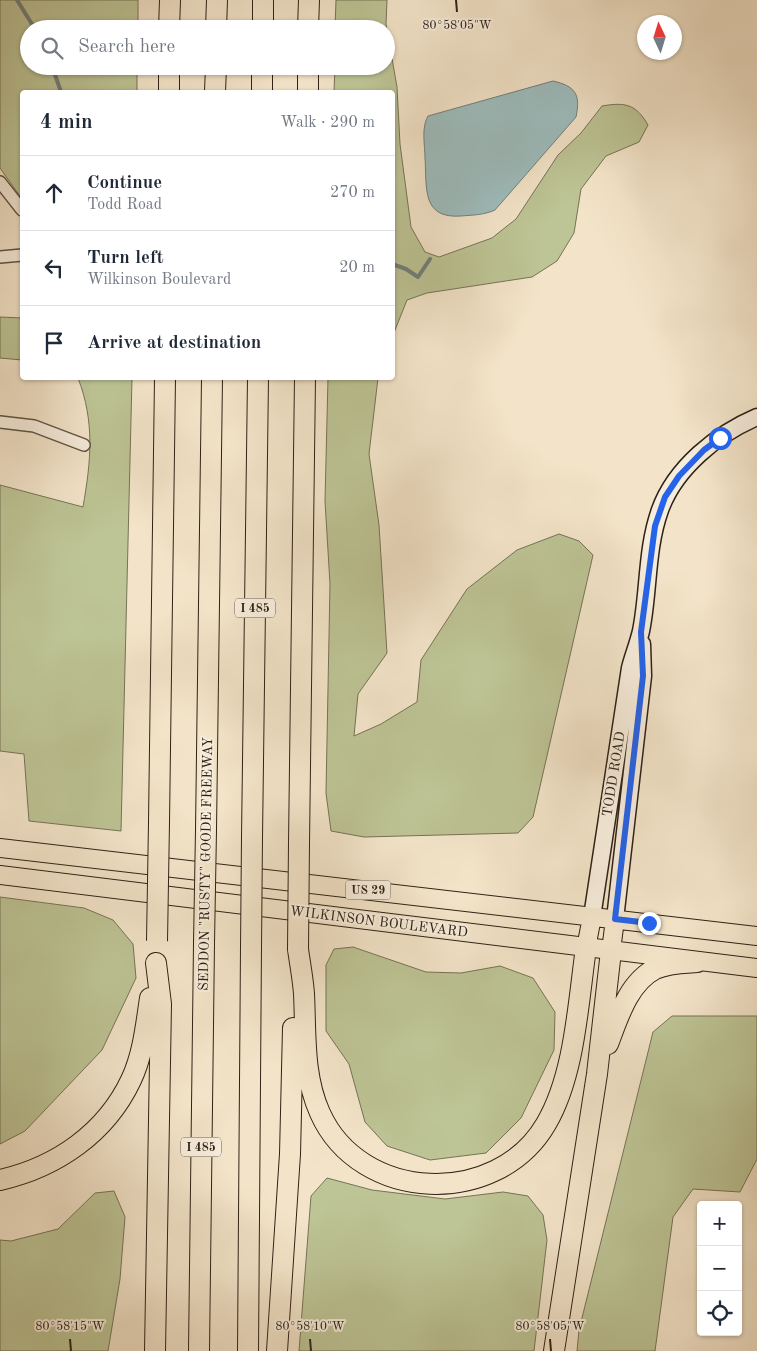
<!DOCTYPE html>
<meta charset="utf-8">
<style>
body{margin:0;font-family:"Old Standard TT",serif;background:#f2f2f3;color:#1f2937}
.controls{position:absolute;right:15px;bottom:15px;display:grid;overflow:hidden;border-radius:5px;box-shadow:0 1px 4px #0004}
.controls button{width:45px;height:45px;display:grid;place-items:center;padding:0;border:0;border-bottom:1px solid #e0e1e3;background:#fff;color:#1f2937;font:25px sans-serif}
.compass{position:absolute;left:637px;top:15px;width:45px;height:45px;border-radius:50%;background:#fff;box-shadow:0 1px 4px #0004;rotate:356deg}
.stop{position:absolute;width:15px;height:15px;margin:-11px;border:4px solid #2563eb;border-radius:50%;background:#fff}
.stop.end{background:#2563eb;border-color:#fff;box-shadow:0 1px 5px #0008}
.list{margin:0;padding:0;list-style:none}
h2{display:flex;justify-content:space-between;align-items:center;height:65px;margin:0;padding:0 20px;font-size:21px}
h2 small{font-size:16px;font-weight:400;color:#747a83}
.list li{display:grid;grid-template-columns:32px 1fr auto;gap:15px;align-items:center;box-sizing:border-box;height:75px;padding:0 20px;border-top:1px solid #e0e1e3}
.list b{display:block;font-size:19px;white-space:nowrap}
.list p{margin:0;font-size:16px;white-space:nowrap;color:#747a83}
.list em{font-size:16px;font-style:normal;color:#747a83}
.icon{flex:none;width:28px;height:28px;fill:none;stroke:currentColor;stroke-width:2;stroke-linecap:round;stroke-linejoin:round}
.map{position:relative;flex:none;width:757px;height:1351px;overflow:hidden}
.search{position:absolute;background:#fff;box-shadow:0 1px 4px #0004;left:20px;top:20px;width:375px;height:55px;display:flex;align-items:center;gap:12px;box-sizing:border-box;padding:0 18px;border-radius:28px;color:#747a83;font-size:19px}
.panel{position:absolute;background:#fff;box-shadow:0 1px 4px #0004;left:20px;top:90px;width:375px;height:290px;border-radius:5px}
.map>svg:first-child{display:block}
.green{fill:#bdc495;stroke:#767356}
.water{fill:#9dbdbe;stroke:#717f7b}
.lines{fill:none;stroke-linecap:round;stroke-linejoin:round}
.stream{stroke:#717f7b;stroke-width:4}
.street-casing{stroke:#5f5243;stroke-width:14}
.secondary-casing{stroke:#2e2216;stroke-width:19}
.primary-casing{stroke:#2e2216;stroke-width:20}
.highway-casing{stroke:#2e2216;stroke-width:22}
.street{stroke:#f7eddc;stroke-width:11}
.secondary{stroke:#f7eddc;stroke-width:16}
.primary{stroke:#f3e4c9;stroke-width:18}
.highway{stroke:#f3e4c9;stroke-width:20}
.highway-bridge-casing{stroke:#2e2216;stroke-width:22;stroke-linecap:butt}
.highway-bridge{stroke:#f3e4c9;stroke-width:20}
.route{stroke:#2563eb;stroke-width:6}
.ticks{fill:none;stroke:#2e2216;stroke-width:2}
.labels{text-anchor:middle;stroke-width:4;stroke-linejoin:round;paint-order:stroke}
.shield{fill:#f7eddc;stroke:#6a5f51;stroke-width:1}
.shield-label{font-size:12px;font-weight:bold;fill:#2e2216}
.street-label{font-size:14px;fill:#2e2216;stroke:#f7eddc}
.ticks-label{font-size:12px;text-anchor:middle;fill:#2e2216;stroke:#f7eddc;stroke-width:4;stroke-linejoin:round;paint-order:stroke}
</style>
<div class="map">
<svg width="757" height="1351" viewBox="0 0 757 1351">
<rect width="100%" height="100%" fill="#f3e4c9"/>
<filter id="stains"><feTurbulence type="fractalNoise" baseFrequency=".004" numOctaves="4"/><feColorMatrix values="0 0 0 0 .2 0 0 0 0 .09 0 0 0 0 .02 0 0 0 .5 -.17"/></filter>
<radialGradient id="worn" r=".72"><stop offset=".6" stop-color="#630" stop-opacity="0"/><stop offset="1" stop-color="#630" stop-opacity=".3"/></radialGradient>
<path class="green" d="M 0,0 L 138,0 L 138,29 L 29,29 L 29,66 L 137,66 L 137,92 L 22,92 L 22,199 L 0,168 Z
M 336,0 L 387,0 L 386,24 L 397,87 L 400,144 L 411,227 L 425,252 L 439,257 L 492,238 L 516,219 L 558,155 L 581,133 L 602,106 C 625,102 636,104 648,125 L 639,142 L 606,156 L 581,189 L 574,233 L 557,261 L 532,277 L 427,293 L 407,300 L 393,335 L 392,92 L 334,92 L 335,66 L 386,66 L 386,29 L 335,29 Z
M 0,317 L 22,318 L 22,360 L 0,358 Z
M 78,378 L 132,378 L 121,831 L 29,821 L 24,754 L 0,751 L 0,485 L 83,507 C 91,461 95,422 78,378 Z
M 328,378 L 378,378 L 369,454 L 379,525 L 387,653 L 358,694 L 354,736 L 381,724 L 417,702 L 421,660 L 467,589 L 517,550 L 559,534 L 579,541 L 593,555 L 533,817 L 518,833 L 364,837 L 331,831 L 326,793 L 330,584 L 325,501 Z
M 0,897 L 84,908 L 113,920 L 133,944 L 136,978 L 102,1050 L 25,1131 L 0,1144 Z
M 353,947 L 426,972 L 461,973 L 500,966 L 533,978 L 555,1012 L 554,1050 L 521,1118 L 486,1153 L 430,1160 L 387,1146 L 365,1122 L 349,1064 L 326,1031 L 326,965 L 334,949 Z
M 672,1016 L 757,1016 L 757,1159 L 740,1192 L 693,1189 L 673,1217 L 655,1351 L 577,1351 L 579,1330 L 653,1032 Z
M 327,1178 L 372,1190 L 445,1199 L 503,1192 L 528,1196 L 543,1215 L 547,1240 L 534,1351 L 299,1351 L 311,1196 Z
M 114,1191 L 125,1217 L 120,1279 L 108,1351 L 0,1351 L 0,1240 L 11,1241 L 58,1229 L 95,1193 Z"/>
<path class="water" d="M 553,81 C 575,86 581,94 576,117 L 495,210 C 484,215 473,215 461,216 C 421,219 427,187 425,158 C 425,145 421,128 428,116 Z"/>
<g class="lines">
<path class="stream" d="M 17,0 L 35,29
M 52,66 L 61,92
M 392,264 L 406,269 L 418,277 L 430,259"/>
<g class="street-casing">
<path id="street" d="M 0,182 L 22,210
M 0,257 L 22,255
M 0,422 L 34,426 L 84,445"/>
</g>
<g class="secondary-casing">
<path id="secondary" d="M 592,917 L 630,668 C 633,656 638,644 641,631 C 649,592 646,549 660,510 C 675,468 717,434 757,417
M 615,919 L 643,676 L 642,644"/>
</g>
<g class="primary-casing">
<path id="primary" d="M 0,848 L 757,936
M 0,875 L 757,968
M 586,948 L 592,917
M 611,951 L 615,919"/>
</g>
<g class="highway-casing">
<path id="highway" d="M 169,29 L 170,0
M 216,29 L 217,0
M 263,29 L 263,0
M 308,29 L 309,0
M 169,92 L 169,66
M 215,92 L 216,66
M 262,92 L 262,66
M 308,92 L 308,66
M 159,822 L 165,378
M 206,830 L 212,378
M 252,838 L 258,378
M 299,843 L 305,378
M 298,949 C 300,964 303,979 304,994 C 306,1033 303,1076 320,1113 C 360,1203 497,1208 546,1124 C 575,1075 578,1003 586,948
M 608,1044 C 618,1018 628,983 655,969 C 668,963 683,963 697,962
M 0,1180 C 57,1167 106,1133 131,1080 C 143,1055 146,1025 150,998
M 155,1351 L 161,1004 L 156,963
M 199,1351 L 204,943
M 248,1351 L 251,947
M 277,1351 L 290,1154 L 293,1028
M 554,1351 L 597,1074 L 611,951"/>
</g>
<use href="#street" class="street"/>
<use href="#secondary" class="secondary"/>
<use href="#primary" class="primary"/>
<use href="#highway" class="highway"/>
<g class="highway-bridge-casing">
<path id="highway-bridge" d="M 157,941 L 159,822
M 204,943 L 206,830
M 251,947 L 252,838
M 298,949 L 299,843"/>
</g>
<use href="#highway-bridge" class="highway-bridge"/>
</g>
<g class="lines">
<path class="route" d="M 649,923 L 615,919 L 643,676 L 641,632 L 655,526 L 665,497 L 679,476 L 704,450 L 720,438"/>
</g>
<path class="ticks" d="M 456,0 L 457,12M 70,1339 L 71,1351M 310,1339 L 311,1351M 550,1339 L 551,1351"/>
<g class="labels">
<g class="shield">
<rect x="235" y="598.5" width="40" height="19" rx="4"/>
<rect x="345.5" y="880.5" width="45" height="19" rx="4"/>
<rect x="181" y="1137.5" width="40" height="19" rx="4"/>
</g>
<g class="shield-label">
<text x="255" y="612">I 485</text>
<text x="368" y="894">US 29</text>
<text x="201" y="1151">I 485</text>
</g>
<g class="street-label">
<text transform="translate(613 774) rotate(-81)" y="5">TODD ROAD</text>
<text transform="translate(205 864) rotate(-89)" y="5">SEDDON "RUSTY" GOODE FREEWAY</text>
<text transform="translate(379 921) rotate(7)" y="5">WILKINSON BOULEVARD</text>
</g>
</g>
<g class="ticks-label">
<text x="457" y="29">80°58'05"W</text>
<text x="70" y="1330">80°58'15"W</text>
<text x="310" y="1330">80°58'10"W</text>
<text x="550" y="1330">80°58'05"W</text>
</g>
<rect width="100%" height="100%" filter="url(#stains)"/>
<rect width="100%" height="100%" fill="url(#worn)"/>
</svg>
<div class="controls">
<button>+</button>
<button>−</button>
<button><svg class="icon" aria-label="locate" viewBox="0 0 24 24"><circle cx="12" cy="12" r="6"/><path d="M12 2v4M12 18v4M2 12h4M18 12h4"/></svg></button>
</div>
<svg class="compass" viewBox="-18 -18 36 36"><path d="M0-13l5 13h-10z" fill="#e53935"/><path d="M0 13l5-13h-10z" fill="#747a83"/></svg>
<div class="stop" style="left:720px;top:438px"></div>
<div class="stop end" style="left:649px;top:923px"></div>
<div class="search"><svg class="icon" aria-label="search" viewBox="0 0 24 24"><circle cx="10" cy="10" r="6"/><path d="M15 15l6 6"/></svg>Search here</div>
<section class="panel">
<h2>4 min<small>Walk · 290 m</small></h2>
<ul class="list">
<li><svg class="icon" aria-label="ahead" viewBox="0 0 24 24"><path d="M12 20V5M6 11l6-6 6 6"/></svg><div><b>Continue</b><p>Todd Road</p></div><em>270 m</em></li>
<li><svg class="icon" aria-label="left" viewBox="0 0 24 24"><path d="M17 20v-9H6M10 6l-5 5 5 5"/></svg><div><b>Turn left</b><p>Wilkinson Boulevard</p></div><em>20 m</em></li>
<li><svg class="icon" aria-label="arrive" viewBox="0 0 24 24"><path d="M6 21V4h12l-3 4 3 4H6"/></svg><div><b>Arrive at destination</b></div></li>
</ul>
</section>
</div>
